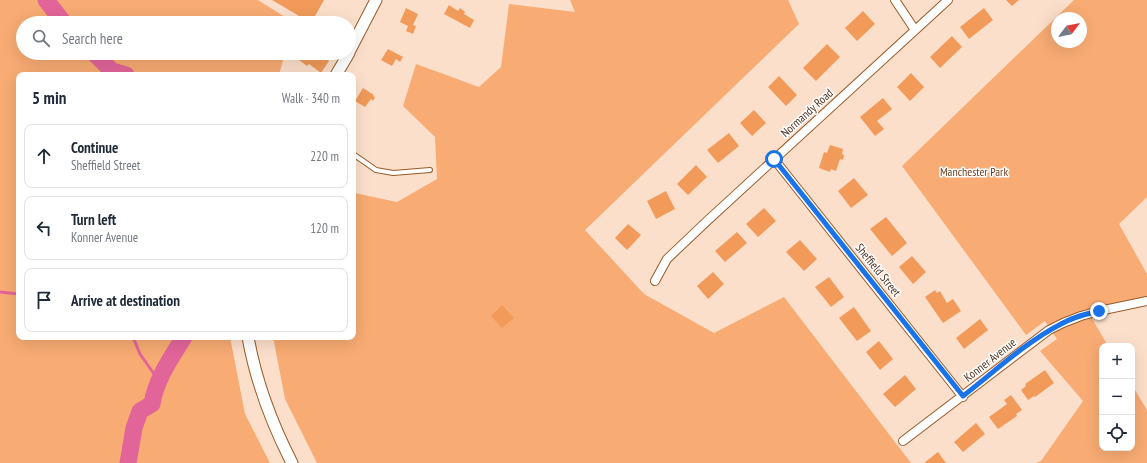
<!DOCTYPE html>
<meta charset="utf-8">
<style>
body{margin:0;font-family:"PT Sans Narrow",sans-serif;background:#f6f6f7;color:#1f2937}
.controls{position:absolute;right:12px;bottom:12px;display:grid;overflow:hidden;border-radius:8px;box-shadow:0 4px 16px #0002}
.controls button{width:36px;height:36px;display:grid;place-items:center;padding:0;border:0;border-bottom:1px solid #e0e1e3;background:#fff;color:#1f2937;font:20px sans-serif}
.compass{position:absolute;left:1051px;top:12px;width:36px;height:36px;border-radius:50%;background:#fff;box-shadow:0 4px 16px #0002;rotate:58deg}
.stop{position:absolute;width:12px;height:12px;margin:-9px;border:3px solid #1a73e8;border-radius:50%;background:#fff}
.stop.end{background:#1a73e8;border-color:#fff;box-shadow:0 1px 4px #0008}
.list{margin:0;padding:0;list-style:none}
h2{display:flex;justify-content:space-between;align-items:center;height:52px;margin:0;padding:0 16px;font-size:17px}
h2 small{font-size:13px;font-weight:400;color:#747a83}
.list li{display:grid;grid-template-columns:26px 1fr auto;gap:12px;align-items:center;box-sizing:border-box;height:64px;margin:0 8px 8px;padding:0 8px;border:1px solid #e0e1e3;border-radius:8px}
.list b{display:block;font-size:15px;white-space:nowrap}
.list p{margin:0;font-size:13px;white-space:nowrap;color:#747a83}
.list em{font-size:13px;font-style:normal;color:#747a83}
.icon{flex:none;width:22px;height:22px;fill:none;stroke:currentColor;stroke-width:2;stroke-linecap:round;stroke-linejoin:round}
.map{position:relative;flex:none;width:1147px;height:463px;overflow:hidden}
.search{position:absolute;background:#fff;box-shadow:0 4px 16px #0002;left:16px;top:16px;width:340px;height:44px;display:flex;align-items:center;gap:10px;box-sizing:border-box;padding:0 14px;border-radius:22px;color:#747a83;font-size:15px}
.panel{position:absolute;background:#fff;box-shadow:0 4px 16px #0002;left:16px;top:72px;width:340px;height:268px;border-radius:8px}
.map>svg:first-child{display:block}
.green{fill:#f8ab73;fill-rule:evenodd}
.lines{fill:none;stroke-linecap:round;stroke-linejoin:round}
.stream{stroke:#e2659a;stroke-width:3}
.river{stroke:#e2659a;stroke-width:17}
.building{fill:#f19a5a}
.lane-casing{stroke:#995a28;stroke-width:6}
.street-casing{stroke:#995a28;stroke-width:10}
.secondary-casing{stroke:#995a28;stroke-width:13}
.lane{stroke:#fff;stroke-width:4}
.street{stroke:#fff;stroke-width:8}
.secondary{stroke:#fff;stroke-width:11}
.route{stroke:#1a73e8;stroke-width:5}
.labels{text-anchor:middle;stroke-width:3;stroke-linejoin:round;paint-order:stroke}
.street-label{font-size:12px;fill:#513420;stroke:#fff}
.park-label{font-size:12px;fill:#6b3e1d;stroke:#fff}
</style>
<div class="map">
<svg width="1147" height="463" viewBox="0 0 1147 463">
<rect width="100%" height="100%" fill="#fcdfcb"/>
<path class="green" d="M 0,0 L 258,0 L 293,22 L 292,23 L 23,23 L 23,53 L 285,53 L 279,75 L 19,75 L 19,337 L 230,337 L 245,414 L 270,463 L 0,463 Z
M 570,0 L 788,0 L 799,24 L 585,230 L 644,294 L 714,333 L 784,297 L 911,463 L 317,463 L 285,399 L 273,337 L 353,337 L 353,191 L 355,193 L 397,202 L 437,179 L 435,137 L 403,106 L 416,64 L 479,87 L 501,67 L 509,4 L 575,12 Z
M 1074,0 L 1147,0 L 1147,197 L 1119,224 L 1147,274 L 1147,303 L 1090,315 L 1108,346 L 1102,346 L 1102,448 L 1132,448 L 1132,385 L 1147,410 L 1147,463 L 1036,463 L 1041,461 L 1083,401 L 1040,351 L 1057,339 L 1045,321 L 1026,335 L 902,166 ZM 1057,18 L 1081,18 L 1081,42 L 1057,42 Z"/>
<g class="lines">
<path class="stream" d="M 0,292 L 19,294
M 133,337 L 140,354 L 159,381"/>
<path class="river" d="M 46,0 L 64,23
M 94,53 L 112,71 L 126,75
M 128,463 L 134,428 L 140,411 L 152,404 C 156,379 171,358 184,337"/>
</g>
<path class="building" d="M 272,0 L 324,0 L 311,23 Z
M 1006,0 L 1019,0 L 1012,6 Z
M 449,5 L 458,11 L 460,8 L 465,12 L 464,14 L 474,20 L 470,28 L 444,14 Z
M 406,8 L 418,14 L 413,25 L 416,26 L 413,34 L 406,31 L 408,26 L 400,22 Z
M 984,8 L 993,20 L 969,39 L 960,27 Z
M 863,11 L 875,24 L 857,41 L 845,28 Z
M 952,36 L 962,47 L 940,68 L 930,57 Z
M 827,44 L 840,57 L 816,81 L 803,68 Z
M 388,49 L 403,57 L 400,62 L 396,59 L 392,66 L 381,60 Z
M 304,53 L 318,53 L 329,61 L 321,73 L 309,64 L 307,66 L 299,60 Z
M 911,73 L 924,87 L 910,101 L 897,87 Z
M 779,76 L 797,95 L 786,106 L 768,87 Z
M 363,88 L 374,95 L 373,96 L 375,97 L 373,101 L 371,99 L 365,107 L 355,101 Z
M 883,98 L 892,109 L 877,121 L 884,129 L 875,136 L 860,117 Z
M 754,110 L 766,123 L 752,136 L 740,123 Z
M 729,133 L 739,146 L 718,163 L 707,150 Z
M 830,145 L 843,149 L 842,154 L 844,155 L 843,160 L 840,159 L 836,171 L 831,169 L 830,172 L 819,168 L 824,152 L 827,153 Z
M 696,165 L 707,177 L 688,195 L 677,184 Z
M 854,178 L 868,195 L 851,208 L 838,191 Z
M 666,191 L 675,209 L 656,219 L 647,201 Z
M 764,208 L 776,221 L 758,237 L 746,224 Z
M 886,217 L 907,243 L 892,256 L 870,229 Z
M 628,224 L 641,235 L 627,250 L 615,238 Z
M 737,232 L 747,243 L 725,262 L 715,251 Z
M 800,240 L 817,259 L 804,271 L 786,252 Z
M 912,256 L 926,272 L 913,284 L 899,267 Z
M 713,272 L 724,284 L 708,299 L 697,286 Z
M 829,277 L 844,297 L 831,307 L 815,287 Z
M 935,290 L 937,293 L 940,291 L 947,303 L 953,299 L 961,311 L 943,323 L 925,297 Z
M 502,305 L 514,318 L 502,328 L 491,316 Z
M 854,307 L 871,331 L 857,341 L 839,318 Z
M 980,319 L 988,330 L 964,349 L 956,338 Z
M 879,341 L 893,359 L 880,370 L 866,352 Z
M 1045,370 L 1054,383 L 1035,397 L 1034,396 L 1028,400 L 1021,390 L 1026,386 L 1025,384 Z
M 905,375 L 916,389 L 895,407 L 883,394 Z
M 1011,395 L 1022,410 L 1016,414 L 1017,416 L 998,429 L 989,417 L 1007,404 L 1004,400 Z
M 976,423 L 985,434 L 963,452 L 954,442 Z
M 938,452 L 946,463 L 924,463 Z"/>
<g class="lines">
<g class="lane-casing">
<path id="lane" d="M 353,154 L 376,170 L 393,173 L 430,170"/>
</g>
<g class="street-casing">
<path id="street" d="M 895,0 L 915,30
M 774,159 L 963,397
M 655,281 L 667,259 L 707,221 L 948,0
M 903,441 L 1049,330 L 1063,323 L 1081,316 L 1099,311 L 1147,301"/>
</g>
<g class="secondary-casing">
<path id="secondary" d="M 349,52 L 376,0
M 336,75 L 349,53
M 248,337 C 256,382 271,422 292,463"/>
</g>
<use href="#lane" class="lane"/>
<use href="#street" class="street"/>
<use href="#secondary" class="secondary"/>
</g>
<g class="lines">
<path class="route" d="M 774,159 L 963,396 C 994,372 1026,342 1061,324 C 1073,317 1086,314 1099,311"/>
</g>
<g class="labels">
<g class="street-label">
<text transform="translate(807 113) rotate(-42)" y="4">Normandy Road</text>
<text transform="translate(878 270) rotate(51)" y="4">Sheffield Street</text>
<text transform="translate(990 360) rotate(-38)" y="4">Konner Avenue</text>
</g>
<g class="park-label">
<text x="974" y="176">Manchester Park</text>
</g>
</g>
</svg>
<div class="controls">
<button>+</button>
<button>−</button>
<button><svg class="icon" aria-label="locate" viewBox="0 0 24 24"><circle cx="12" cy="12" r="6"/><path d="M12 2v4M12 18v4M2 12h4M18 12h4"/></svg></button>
</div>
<svg class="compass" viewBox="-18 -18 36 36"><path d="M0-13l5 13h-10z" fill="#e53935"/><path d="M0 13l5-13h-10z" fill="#747a83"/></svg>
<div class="stop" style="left:774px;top:159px"></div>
<div class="stop end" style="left:1099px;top:311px"></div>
<div class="search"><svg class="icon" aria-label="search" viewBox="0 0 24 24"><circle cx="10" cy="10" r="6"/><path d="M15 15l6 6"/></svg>Search here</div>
<section class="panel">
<h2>5 min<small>Walk · 340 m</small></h2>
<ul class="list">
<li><svg class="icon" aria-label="ahead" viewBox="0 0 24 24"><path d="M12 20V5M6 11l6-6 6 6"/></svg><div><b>Continue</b><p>Sheffield Street</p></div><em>220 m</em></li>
<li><svg class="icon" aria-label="left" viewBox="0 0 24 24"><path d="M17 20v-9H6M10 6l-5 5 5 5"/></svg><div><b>Turn left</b><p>Konner Avenue</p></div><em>120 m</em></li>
<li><svg class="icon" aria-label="arrive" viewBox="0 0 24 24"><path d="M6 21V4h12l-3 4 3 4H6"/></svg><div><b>Arrive at destination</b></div></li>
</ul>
</section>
</div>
